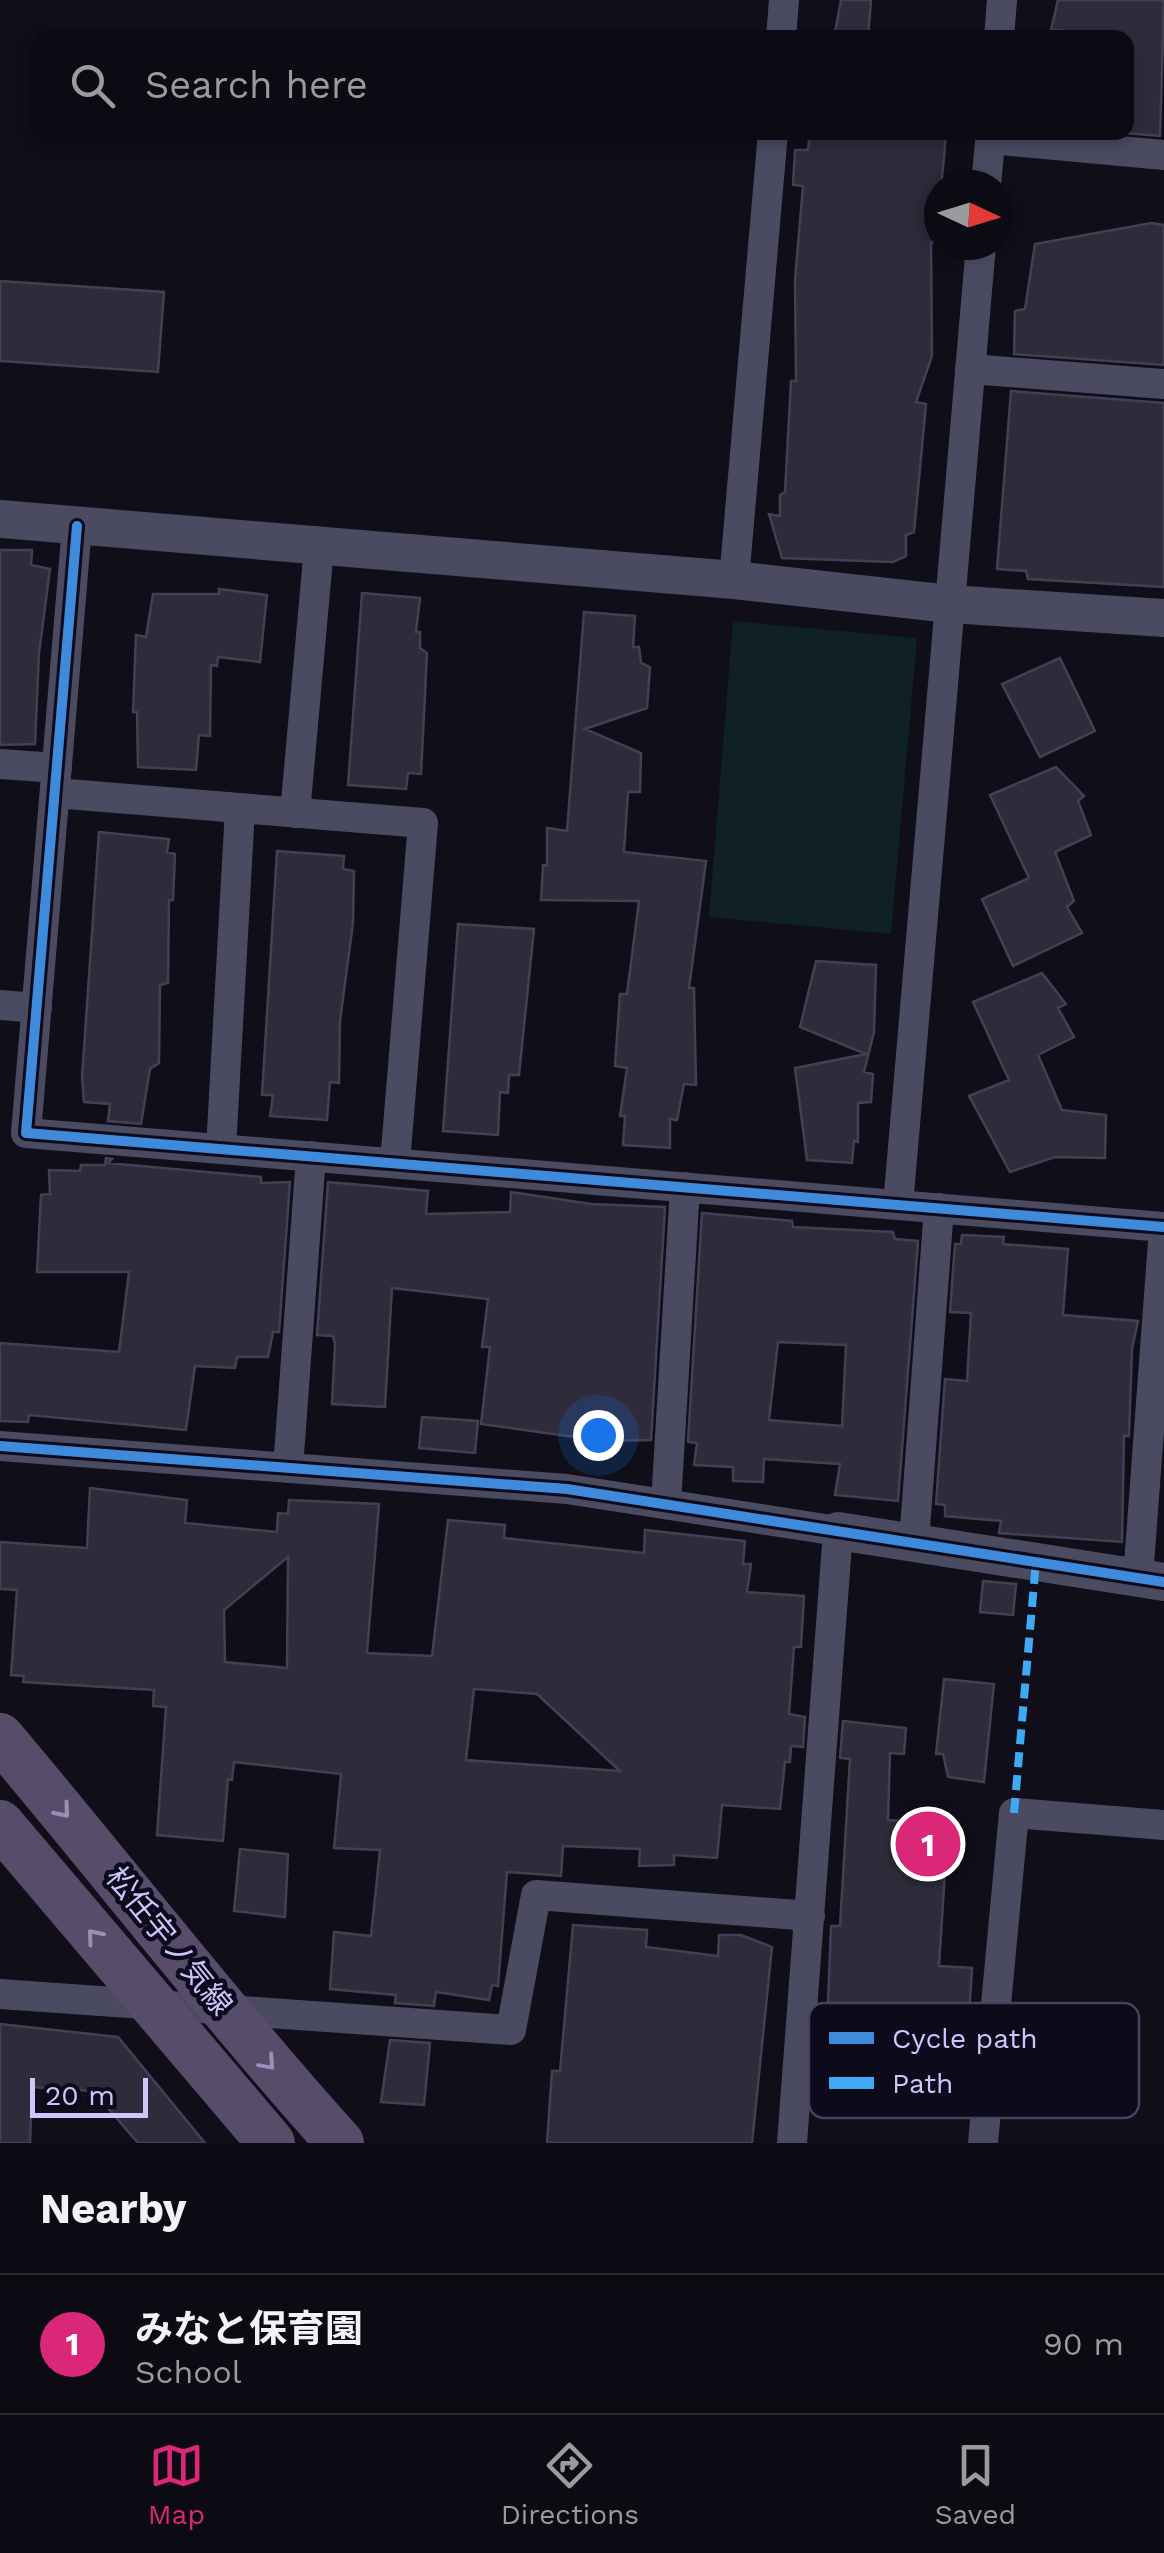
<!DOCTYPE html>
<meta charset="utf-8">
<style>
body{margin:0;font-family:"Work Sans","Noto Sans JP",sans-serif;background:#15131b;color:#f1f3f6}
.compass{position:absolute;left:924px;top:170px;width:90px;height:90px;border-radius:50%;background:#0c0a12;box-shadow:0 5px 15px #0003;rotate:94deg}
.scale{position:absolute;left:30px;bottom:25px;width:118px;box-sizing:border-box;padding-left:10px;border:5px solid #cbc7fd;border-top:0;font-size:28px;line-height:35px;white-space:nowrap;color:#cbc7fd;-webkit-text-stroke:8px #0d0b1b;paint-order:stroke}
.you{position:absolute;left:598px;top:1435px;width:35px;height:35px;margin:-25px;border:8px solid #fff;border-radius:50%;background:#1a73e8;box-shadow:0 0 0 15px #1a73e833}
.badge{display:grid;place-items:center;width:65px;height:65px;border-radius:50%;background:#db2777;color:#fff;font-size:32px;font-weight:700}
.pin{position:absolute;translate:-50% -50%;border:5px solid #fff;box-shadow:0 2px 10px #0006}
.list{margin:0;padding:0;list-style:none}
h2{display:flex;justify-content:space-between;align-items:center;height:130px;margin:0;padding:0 40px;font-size:42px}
h2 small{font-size:32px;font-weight:400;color:#9a9a9f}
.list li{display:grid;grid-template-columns:65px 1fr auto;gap:30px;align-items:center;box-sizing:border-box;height:140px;padding:0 40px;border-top:2px solid #2c2b32}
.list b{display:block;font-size:38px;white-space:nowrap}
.list p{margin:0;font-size:32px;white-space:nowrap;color:#9a9a9f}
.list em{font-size:32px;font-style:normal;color:#9a9a9f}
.icon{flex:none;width:55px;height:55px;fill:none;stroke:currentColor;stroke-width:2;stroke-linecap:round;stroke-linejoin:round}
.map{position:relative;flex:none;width:1164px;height:2143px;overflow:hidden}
.search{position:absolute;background:#0c0a12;box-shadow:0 5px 15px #0003;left:30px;right:30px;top:30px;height:110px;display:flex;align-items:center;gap:25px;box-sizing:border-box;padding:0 35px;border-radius:20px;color:#9a9a9f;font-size:38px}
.sheet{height:270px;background:#0c0a12}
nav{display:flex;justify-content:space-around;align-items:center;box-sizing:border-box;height:140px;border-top:2px solid #2c2b32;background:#0c0a12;font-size:28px;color:#9a9a9f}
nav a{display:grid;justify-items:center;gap:5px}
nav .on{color:#db2777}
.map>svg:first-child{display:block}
.green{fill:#0f2122}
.building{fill:#2e2b3b;stroke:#434056;stroke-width:2.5;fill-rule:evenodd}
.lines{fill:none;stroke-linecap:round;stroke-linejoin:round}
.minor{stroke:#4a4a61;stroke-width:30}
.tertiary{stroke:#4a4a61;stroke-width:38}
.primary{stroke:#574c6a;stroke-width:48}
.quiet{stroke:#3fa9f5;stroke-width:8;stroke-dasharray:15 8;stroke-linecap:butt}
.cycleway-casing{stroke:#0d0b1b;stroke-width:16}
.cycleway{stroke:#408adc;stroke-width:10}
.oneway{stroke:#9790bb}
.labels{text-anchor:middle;stroke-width:9;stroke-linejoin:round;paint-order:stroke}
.street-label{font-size:30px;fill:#cbc7fd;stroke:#0d0b1b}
.key{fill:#0d0b1b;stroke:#46435f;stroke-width:2.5}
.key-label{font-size:28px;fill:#cbc7fd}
</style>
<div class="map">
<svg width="1164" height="2143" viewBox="0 0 1164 2143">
<rect width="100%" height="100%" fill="#100e18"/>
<path class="green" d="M 733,621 L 917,638 L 891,934 L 709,917 Z"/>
<path class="building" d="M 841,0 L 871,0 L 868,38 L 834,38 Z
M 1058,0 L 1164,0 L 1160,136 L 1126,133 L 1126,35 L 1051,30 Z
M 810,132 L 946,135 L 936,243 L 931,242 L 932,356 L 916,402 L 926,404 L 914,532 L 906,535 L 906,556 L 893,562 L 782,558 L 769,514 L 780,516 L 780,495 L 785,492 L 791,381 L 796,381 L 795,280 L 803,186 L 793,185 L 795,150 L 808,150 Z
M 1151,223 L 1164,225 L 1164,365 L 1014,354 L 1015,311 L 1025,309 L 1035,244 Z
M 0,281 L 164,292 L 158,372 L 0,361 Z
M 1011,391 L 1164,403 L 1164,587 L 1028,579 L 1026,571 L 997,569 Z
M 0,550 L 32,550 L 31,565 L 50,569 L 39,653 L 35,744 L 0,745 Z
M 219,589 L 267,595 L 260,662 L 218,657 L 217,666 L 211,665 L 210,736 L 199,735 L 196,770 L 138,767 L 137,712 L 133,712 L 136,635 L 146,637 L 153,594 L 219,594 Z
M 362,593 L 420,598 L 416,632 L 420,632 L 420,648 L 427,653 L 421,774 L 408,773 L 406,789 L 348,785 Z
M 584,612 L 635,616 L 633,647 L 639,647 L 641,663 L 650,667 L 647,708 L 585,729 L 641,753 L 640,792 L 628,792 L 624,852 L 706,861 L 689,988 L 694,988 L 696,1085 L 684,1084 L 677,1120 L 670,1119 L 670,1148 L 623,1145 L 625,1116 L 620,1116 L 627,1068 L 615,1066 L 620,994 L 627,994 L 639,901 L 541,900 L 543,865 L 547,866 L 547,828 L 567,831 Z
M 1060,658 L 1095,731 L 1040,757 L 1002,684 Z
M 1056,767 L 1084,796 L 1078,801 L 1091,835 L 1055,852 L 1074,901 L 1067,907 L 1082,933 L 1013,966 L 982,899 L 1029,878 L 990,795 Z
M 99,832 L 169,839 L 167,852 L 175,854 L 173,900 L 169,900 L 168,983 L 160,985 L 159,1063 L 150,1069 L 141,1124 L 108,1121 L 110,1104 L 84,1102 L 82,1077 Z
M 277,851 L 344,856 L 343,869 L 354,871 L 353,923 L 340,1021 L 339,1083 L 330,1082 L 327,1120 L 270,1116 L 273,1095 L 262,1095 Z
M 458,924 L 534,929 L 519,1075 L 509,1075 L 508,1093 L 500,1092 L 498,1135 L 443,1131 Z
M 816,961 L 876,965 L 874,1032 L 864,1072 L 873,1074 L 871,1102 L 858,1103 L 858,1142 L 854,1141 L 852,1163 L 807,1160 L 795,1068 L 866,1054 L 800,1027 Z
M 1042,973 L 1066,1004 L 1058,1008 L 1074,1037 L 1038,1055 L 1062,1110 L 1106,1115 L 1105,1158 L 1055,1157 L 1010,1172 L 969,1096 L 1009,1080 L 973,1002 Z
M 106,1158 L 112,1159 L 108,1163 L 261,1177 L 261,1183 L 290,1182 L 279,1332 L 273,1332 L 268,1357 L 237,1357 L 235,1368 L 195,1366 L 186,1430 L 29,1415 L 28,1422 L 0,1421 L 0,1343 L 119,1352 L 129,1272 L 37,1272 L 41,1195 L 50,1194 L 49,1170 L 80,1171 L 81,1165 L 105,1165 Z
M 328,1182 L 428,1191 L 426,1214 L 510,1212 L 511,1192 L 591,1204 L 665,1207 L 651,1440 L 603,1441 L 481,1424 L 490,1347 L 482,1347 L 488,1299 L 392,1288 L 385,1407 L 332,1404 L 335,1344 L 333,1336 L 317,1335 Z
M 702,1213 L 792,1221 L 793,1227 L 893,1232 L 895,1239 L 918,1241 L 898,1501 L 835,1495 L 840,1464 L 764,1459 L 763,1482 L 733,1481 L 733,1467 L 694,1465 L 697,1443 L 688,1442 ZM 778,1342 L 846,1345 L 842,1426 L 769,1420 Z
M 962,1235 L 1004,1237 L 1003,1244 L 1068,1249 L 1063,1315 L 1138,1321 L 1132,1349 L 1129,1436 L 1124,1436 L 1122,1542 L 999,1533 L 1001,1521 L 945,1516 L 945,1505 L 936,1504 L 945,1379 L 967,1381 L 971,1313 L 950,1312 L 955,1244 L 961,1244 Z
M 422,1417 L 478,1421 L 475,1453 L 419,1448 Z
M 90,1488 L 187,1500 L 185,1523 L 277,1532 L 278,1513 L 288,1514 L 289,1500 L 379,1504 L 367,1653 L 432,1656 L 448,1520 L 505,1525 L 504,1538 L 644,1553 L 645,1530 L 745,1541 L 743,1564 L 751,1564 L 747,1592 L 804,1596 L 801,1647 L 794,1647 L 789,1714 L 805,1717 L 803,1747 L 791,1746 L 790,1762 L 785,1762 L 780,1809 L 722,1805 L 717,1858 L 674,1855 L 674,1865 L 639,1866 L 640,1849 L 563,1846 L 561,1876 L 507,1872 L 498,1986 L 492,1985 L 489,2000 L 436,1992 L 434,2006 L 395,2003 L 396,1995 L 330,1989 L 334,1932 L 371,1936 L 380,1850 L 334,1848 L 341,1774 L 234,1762 L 232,1780 L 228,1779 L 223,1841 L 157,1835 L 166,1707 L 153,1706 L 154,1690 L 23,1682 L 24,1676 L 11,1675 L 17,1590 L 0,1589 L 0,1542 L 87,1548 ZM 288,1557 L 287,1668 L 225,1662 L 224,1610 ZM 474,1689 L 537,1694 L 620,1771 L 466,1760 Z
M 983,1581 L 1016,1584 L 1013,1615 L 980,1612 Z
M 944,1679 L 994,1684 L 984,1782 L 948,1777 L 943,1754 L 936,1754 Z
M 843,1721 L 906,1728 L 904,1754 L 890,1753 L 888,1820 L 948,1824 L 939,1966 L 972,1968 L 967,2048 L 844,2038 L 845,2029 L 827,2028 L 831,1926 L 840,1926 L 850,1759 L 840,1758 Z
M 240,1849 L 288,1854 L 285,1917 L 234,1911 Z
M 573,1925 L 647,1930 L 646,1947 L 718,1956 L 719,1935 L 741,1935 L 772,1947 L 752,2143 L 547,2143 L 552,2071 L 560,2071 Z
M 0,2024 L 118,2037 L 205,2143 L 138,2143 L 93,2091 L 32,2087 L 30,2143 L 0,2143 Z
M 390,2040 L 430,2043 L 424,2105 L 381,2102 Z"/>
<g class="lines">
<path class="minor" d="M 781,38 L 784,0
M 999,38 L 1002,0
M 990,139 L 1164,155
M 986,185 L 991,132
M 970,369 L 1164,384
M 77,526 L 26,1133 L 1164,1227
M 734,580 L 773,132
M 0,764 L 57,768
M 55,793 L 423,823 L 395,1163
M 295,813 L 319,547
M 0,1005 L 37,1008
M 221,1149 L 240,809
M 898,1205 L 981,245
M 0,1446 L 567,1489 L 838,1531 L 792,2143
M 288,1468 L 311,1156
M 666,1504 L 685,1187
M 914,1542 L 939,1208
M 1138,1578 L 1164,1228
M 0,1994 L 511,2030 L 536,1895 L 810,1916
M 800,2060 L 990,2071
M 983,2143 L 1014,1813 L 1164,1825"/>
<path class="tertiary" d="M 0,519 L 734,580 L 950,604 L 1164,618
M 838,1531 L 1164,1582"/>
<path class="primary" d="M 0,1737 C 114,1872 222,2012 340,2143
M 0,1824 L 271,2143"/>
<path class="quiet" d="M 1014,1813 L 1036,1561"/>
<g class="cycleway-casing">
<path id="cycleway" d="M 77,526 L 26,1133 L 1164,1227
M 0,1446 L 567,1489 L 1164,1582"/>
</g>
<use href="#cycleway" class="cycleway"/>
</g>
<defs><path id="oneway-chevron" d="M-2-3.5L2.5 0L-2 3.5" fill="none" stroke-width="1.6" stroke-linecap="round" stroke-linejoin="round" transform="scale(2.5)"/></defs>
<g class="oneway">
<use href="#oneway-chevron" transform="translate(63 1811) rotate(50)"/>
<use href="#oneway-chevron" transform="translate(94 1936) rotate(-130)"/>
<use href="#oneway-chevron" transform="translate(268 2063) rotate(48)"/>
</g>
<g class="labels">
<g class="street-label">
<text transform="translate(169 1941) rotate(51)" y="10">松任宇ノ気線</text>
</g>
</g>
<rect x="809" y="2003" width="330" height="115" rx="15" class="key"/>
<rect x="829" y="2032" width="45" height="12" fill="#408adc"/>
<rect x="829" y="2077" width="45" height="12" fill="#3fa9f5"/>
<g class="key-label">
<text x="892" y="2048">Cycle path</text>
<text x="892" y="2093">Path</text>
</g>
</svg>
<svg class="compass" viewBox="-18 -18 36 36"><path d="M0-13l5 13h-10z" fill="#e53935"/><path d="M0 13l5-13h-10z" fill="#9a9a9f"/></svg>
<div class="scale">20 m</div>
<div class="you"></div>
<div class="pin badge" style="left:928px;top:1844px">1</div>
<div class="search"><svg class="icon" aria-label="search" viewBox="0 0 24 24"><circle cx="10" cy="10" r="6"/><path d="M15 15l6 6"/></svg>Search here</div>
</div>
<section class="sheet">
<h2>Nearby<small></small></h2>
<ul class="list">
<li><span class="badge">1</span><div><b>みなと保育園</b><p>School</p></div><em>90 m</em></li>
</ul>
</section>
<nav>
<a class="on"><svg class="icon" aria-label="map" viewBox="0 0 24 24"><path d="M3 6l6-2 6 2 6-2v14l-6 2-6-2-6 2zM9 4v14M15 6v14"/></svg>Map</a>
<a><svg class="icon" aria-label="directions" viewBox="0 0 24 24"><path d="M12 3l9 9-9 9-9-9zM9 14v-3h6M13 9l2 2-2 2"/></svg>Directions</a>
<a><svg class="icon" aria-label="saved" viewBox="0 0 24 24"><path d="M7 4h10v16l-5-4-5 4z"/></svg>Saved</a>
</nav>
